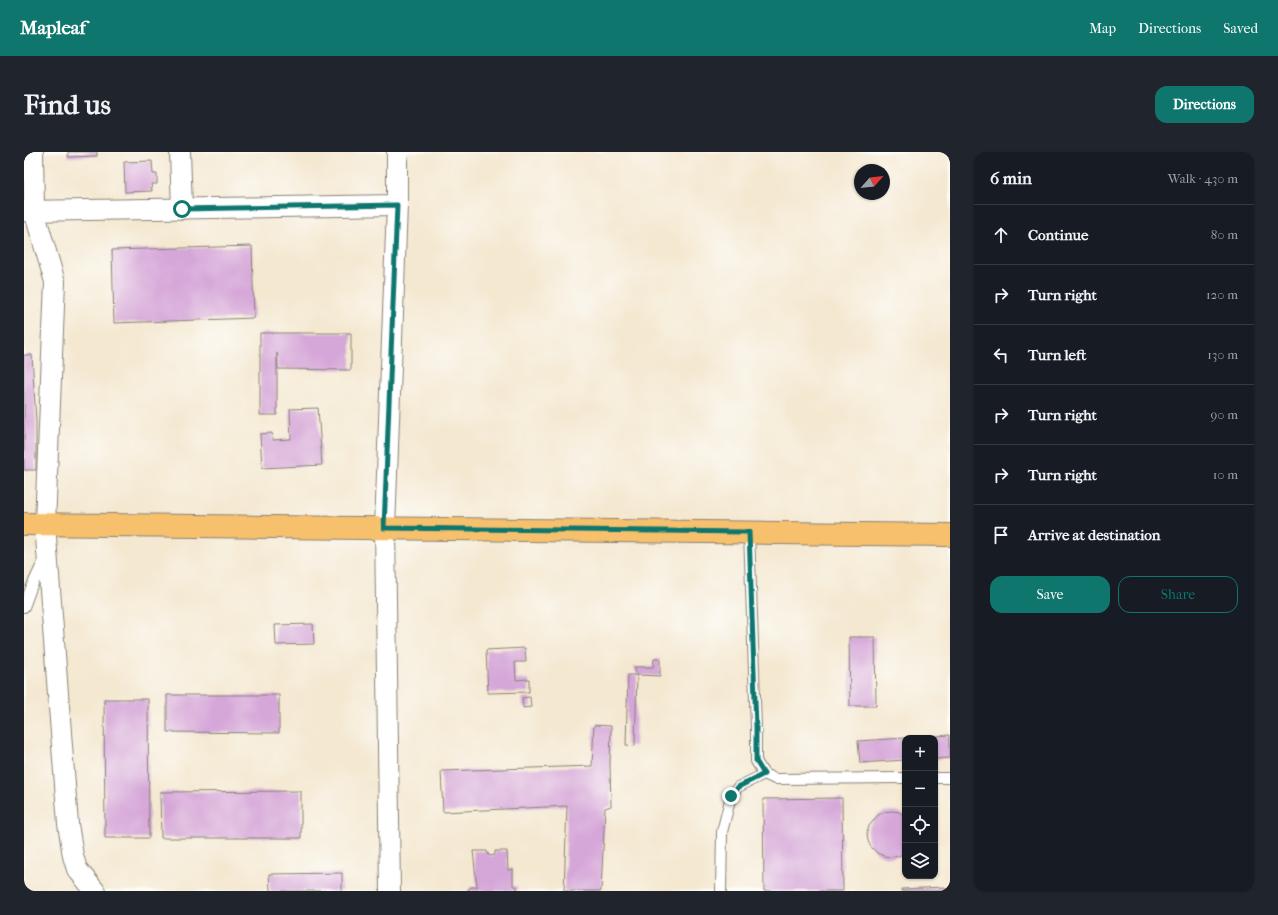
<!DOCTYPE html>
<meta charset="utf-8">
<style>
body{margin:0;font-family:"IM FELL French Canon",serif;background:#20242c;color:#f1f3f6}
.controls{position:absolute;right:12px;bottom:12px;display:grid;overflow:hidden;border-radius:8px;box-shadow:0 1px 3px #0004}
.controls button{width:36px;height:36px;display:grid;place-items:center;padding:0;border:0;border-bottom:1px solid #363941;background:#171b24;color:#f1f3f6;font:20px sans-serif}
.compass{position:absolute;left:830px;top:12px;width:36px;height:36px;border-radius:50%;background:#171b24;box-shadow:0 1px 3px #0004;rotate:63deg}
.stop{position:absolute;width:12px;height:12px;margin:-9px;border:3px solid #0f766e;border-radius:50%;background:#fff}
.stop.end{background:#0f766e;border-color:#fff;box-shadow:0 1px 4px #0008}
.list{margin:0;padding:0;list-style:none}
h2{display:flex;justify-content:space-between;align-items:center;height:52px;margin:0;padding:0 16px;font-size:17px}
h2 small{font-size:13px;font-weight:400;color:#9ea1a6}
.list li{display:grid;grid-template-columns:26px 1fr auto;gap:12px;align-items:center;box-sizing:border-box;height:60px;padding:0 16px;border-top:1px solid #363941}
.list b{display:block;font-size:15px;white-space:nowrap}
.list em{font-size:13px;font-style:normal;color:#9ea1a6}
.actions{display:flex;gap:8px;padding:12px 16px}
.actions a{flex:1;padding:9px 0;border:1px solid #0f766e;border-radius:12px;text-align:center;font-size:14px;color:#0f766e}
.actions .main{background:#0f766e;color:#fff}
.icon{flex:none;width:22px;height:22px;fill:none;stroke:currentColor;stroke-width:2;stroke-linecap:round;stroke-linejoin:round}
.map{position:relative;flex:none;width:926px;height:739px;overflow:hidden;border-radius:12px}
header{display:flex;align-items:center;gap:24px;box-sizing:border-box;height:56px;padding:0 20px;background:#0f766e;color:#fff}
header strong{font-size:19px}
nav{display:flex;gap:22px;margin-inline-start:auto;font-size:14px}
.intro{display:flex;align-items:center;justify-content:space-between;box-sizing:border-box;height:96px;padding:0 24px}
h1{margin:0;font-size:28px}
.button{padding:10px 18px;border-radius:12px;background:#0f766e;color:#fff;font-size:14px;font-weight:700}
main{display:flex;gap:24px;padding:0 24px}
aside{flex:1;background:#171b24;border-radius:12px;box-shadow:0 1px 3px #0004}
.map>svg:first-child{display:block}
.building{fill:#d5a6d8}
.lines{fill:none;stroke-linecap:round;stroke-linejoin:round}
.service-casing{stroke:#888276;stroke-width:12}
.minor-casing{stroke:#888276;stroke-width:22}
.primary-casing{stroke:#888276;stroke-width:24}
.service{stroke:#fff;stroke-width:10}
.minor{stroke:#fff;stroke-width:20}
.primary{stroke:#f7c06c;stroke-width:22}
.route{stroke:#0f766e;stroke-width:5}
</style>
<header>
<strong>Mapleaf</strong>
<nav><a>Map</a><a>Directions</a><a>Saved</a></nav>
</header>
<div class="intro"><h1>Find us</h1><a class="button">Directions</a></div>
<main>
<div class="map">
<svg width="926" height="739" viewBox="0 0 926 739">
<rect width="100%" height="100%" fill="#fdfcf7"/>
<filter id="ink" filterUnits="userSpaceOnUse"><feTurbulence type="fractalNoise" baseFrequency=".025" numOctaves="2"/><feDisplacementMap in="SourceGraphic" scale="8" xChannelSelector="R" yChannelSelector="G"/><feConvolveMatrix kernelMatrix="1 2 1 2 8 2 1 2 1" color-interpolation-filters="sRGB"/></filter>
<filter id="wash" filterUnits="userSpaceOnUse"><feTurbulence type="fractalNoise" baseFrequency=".012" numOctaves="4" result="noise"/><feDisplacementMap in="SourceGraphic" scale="16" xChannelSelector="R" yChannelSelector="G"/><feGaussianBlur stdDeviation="0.9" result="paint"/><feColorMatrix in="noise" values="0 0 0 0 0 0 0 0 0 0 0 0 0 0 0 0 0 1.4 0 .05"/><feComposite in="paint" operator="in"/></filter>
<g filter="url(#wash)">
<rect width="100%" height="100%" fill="#f4e8d1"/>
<g id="blocks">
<path class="building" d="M 44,0 L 73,0 L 73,4 L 44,5 Z
M 128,9 L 129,22 L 133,22 L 133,32 L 127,32 L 128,39 L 101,40 L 100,10 Z
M 228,94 L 230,166 L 90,171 L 88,98 Z
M 236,181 L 327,181 L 327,218 L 254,217 L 253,201 L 253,263 L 236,263 Z
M 0,203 L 8,203 L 12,270 L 12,318 L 0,318 Z
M 294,256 L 298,313 L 238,316 L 236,282 L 248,281 L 249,288 L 267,287 L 266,257 Z
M 289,472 L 290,492 L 252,493 L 251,473 Z
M 825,485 L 851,485 L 852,554 L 826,554 Z
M 501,496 L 502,510 L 491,510 L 492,528 L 505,527 L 505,540 L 464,541 L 462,498 Z
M 630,507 L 636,507 L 636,524 L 613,523 L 610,515 L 629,515 Z
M 604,523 L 613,523 L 611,594 L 602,593 Z
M 143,543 L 255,543 L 255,581 L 143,580 Z
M 506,545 L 507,555 L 499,556 L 498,546 Z
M 80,547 L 124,547 L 125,686 L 81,686 Z
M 570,573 L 587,574 L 586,613 L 587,654 L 581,656 L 577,739 L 540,739 L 543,654 L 419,660 L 417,619 L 568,614 Z
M 926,583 L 926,606 L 911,607 L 911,586 L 901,586 L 901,585 Z
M 881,586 L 881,608 L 836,611 L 834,589 Z
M 277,639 L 277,686 L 137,686 L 136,640 Z
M 818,646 L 819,739 L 740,739 L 739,647 Z
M 868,659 L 875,660 L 881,664 L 881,700 L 875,704 L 868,705 L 860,704 L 853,701 L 847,695 L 844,689 L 843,681 L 845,674 L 854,663 L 860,660 Z
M 449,699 L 463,699 L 465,704 L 471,703 L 471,699 L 483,699 L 484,718 L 489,717 L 489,734 L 493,734 L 493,739 L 443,739 L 447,735 L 453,735 Z
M 318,721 L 318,739 L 246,739 L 245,722 Z
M 921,735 L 921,739 L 878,739 L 878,737 Z"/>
</g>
</g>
<g filter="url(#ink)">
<use href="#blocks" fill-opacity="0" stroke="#888276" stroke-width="1"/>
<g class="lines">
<g class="service-casing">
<path id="service" d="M 725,380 L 732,575 L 732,609 L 740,622 L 751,627 L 881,626
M 0,455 L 7,436 L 20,408
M 911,626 L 926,626
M 697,739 L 698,680 L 707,644 L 714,635 L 740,622"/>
</g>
<g class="minor-casing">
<path id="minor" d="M 9,0 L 10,59 L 31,130 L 21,372 L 44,672 L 49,704 L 53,717 L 71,739
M 156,0 L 158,57
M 0,59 L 373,53
M 366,739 L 361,376 L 373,53 L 373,0"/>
</g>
<g class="primary-casing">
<path id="primary" d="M 0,372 L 926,383"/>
</g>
<use href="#service" class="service"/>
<use href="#minor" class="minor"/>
<use href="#primary" class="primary"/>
</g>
</g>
<g class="lines" filter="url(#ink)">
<path class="route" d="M 158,57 L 373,53 L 360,376 L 725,380 L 732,575 L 732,609 L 740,622 L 714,635 L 707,644"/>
</g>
</svg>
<div class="controls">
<button>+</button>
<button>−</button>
<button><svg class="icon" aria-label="locate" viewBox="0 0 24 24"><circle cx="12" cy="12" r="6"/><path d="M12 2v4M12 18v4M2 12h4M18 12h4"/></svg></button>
<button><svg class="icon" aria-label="layers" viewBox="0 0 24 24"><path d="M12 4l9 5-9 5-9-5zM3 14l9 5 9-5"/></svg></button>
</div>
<svg class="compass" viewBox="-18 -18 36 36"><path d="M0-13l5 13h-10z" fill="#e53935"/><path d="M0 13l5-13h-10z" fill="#9ea1a6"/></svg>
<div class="stop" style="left:158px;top:57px"></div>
<div class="stop end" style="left:707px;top:644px"></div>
</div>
<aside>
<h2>6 min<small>Walk · 430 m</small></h2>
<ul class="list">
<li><svg class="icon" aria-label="ahead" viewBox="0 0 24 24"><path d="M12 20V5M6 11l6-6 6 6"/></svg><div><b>Continue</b></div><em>80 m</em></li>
<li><svg class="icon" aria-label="right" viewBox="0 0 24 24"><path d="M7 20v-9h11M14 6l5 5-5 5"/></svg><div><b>Turn right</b></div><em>120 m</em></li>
<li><svg class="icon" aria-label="left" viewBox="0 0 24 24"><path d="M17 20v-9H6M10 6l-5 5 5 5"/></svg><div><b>Turn left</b></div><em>130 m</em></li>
<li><svg class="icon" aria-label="right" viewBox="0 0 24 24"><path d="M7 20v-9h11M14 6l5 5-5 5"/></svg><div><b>Turn right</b></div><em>90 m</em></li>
<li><svg class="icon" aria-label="right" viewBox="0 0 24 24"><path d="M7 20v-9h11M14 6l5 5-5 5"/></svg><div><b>Turn right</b></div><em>10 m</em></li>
<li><svg class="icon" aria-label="arrive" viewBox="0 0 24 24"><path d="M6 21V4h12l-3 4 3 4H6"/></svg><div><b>Arrive at destination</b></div></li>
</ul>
<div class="actions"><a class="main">Save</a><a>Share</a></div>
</aside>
</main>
